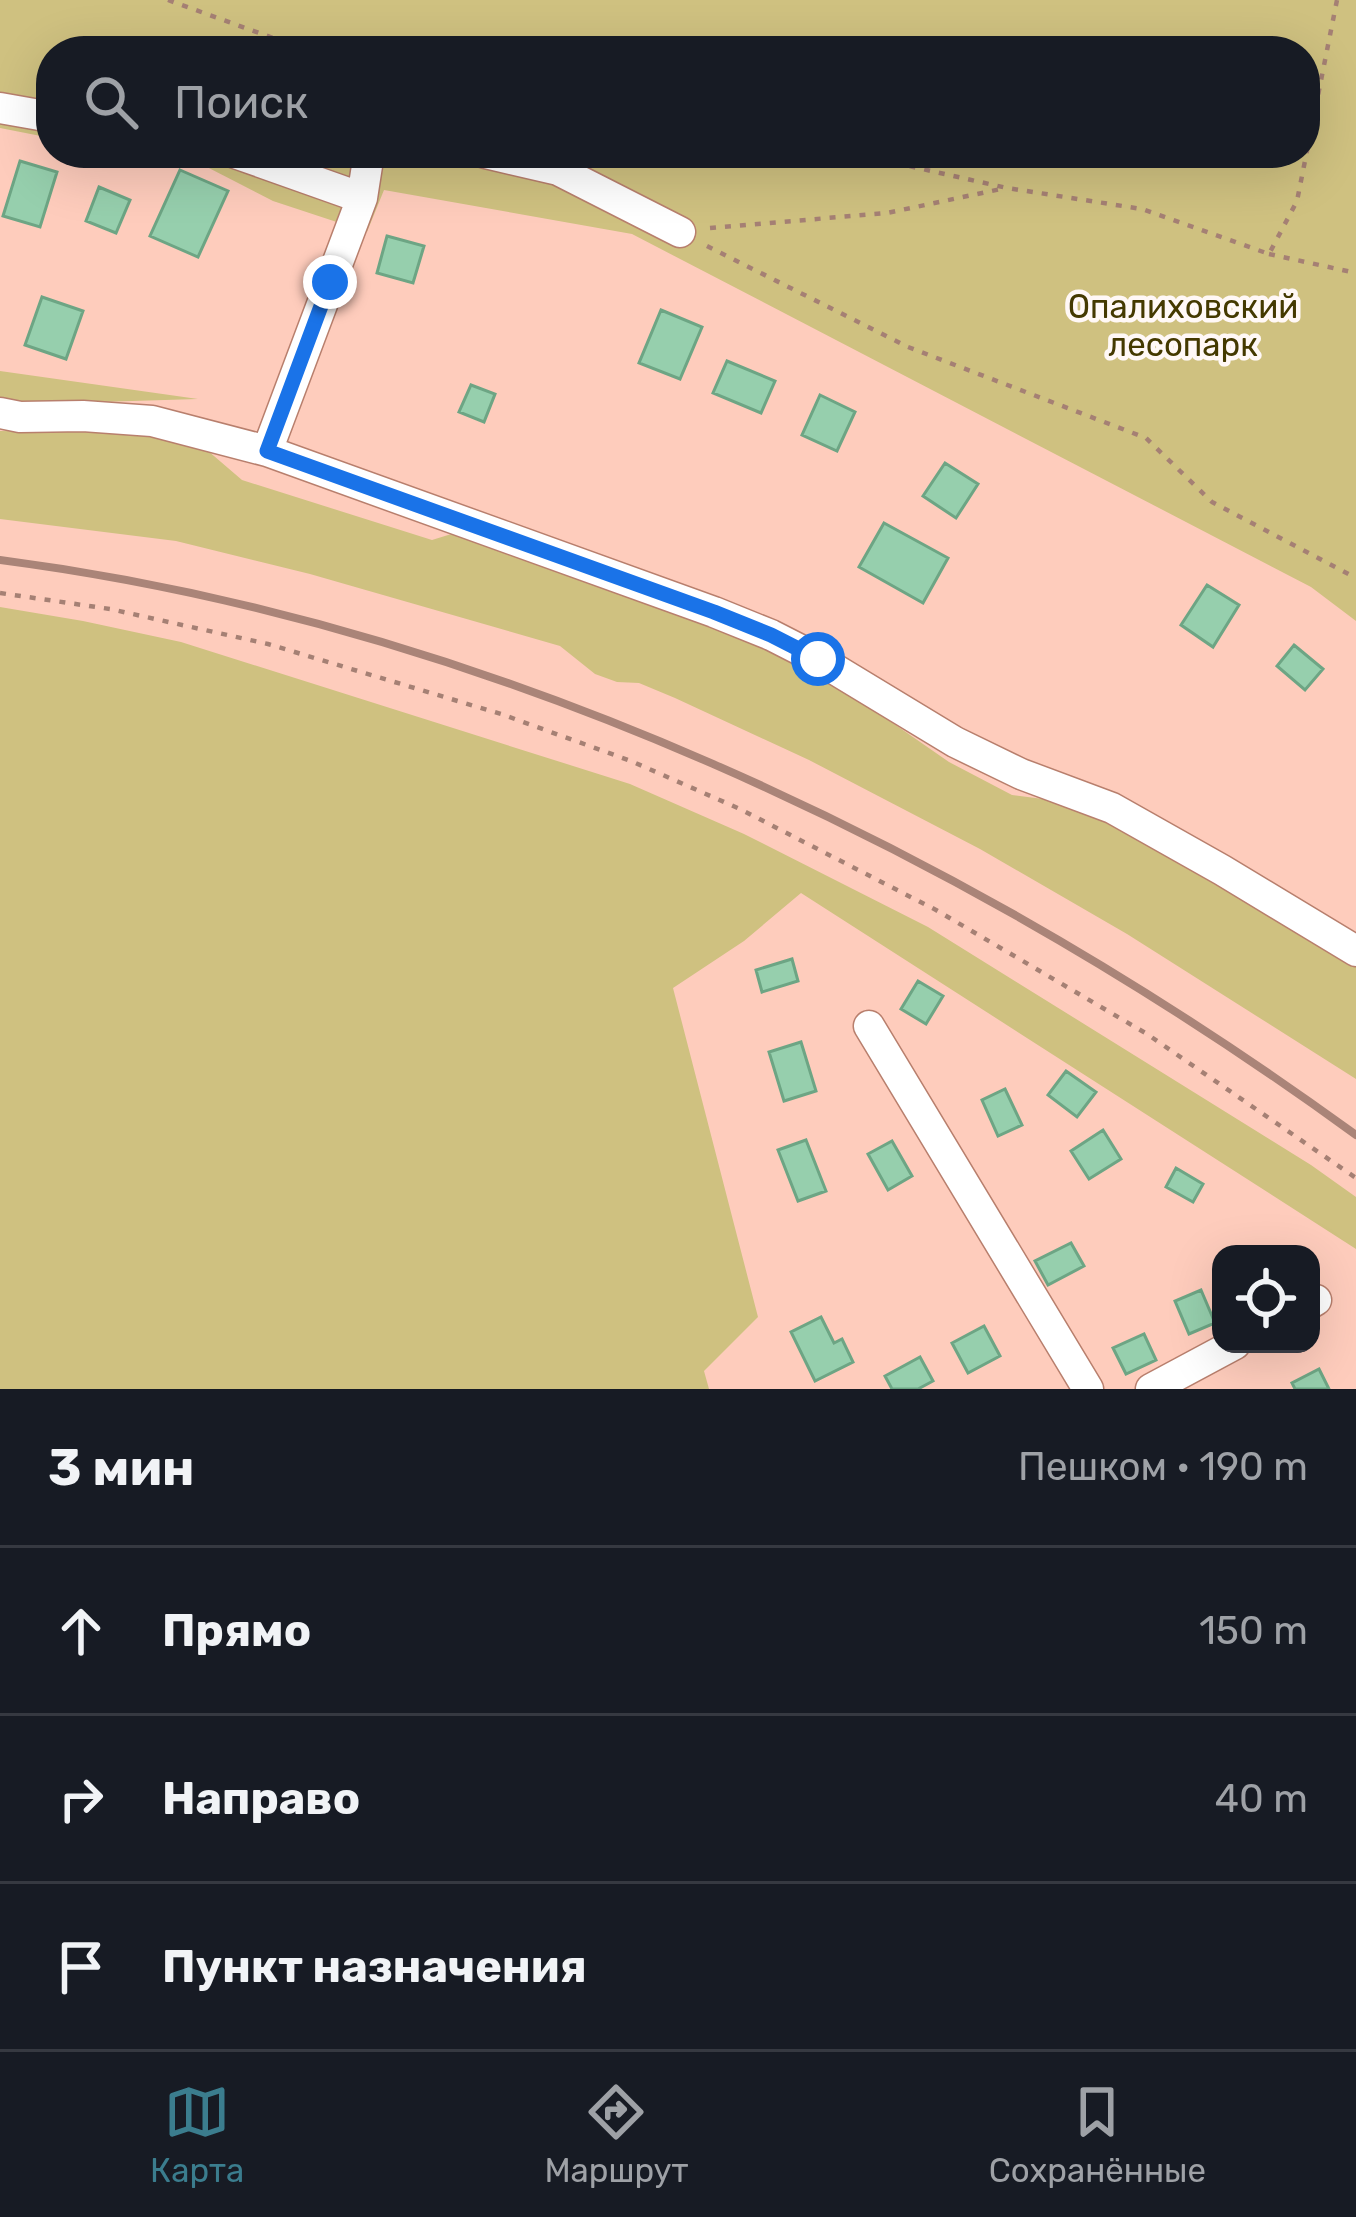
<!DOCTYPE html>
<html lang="ru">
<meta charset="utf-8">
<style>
body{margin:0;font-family:Rubik,sans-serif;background:#242831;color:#f1f3f6}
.controls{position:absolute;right:36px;bottom:36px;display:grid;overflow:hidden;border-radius:24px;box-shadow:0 12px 48px #0002}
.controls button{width:108px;height:108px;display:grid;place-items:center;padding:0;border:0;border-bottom:3px solid #363941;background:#171b24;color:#f1f3f6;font:60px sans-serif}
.stop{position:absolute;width:36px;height:36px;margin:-27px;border:9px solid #1a73e8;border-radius:50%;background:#fff}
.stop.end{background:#1a73e8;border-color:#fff;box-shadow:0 3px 12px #0008}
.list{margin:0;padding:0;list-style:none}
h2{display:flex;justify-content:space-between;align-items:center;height:156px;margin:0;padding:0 48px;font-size:51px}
h2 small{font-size:39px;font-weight:400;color:#9ea1a6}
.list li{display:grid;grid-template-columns:78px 1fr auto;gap:36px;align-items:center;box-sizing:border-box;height:168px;padding:0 48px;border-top:3px solid #363941}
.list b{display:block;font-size:45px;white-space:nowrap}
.list em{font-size:39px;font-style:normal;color:#9ea1a6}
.icon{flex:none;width:66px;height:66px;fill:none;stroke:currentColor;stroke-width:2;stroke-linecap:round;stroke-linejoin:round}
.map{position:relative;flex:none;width:1356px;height:1389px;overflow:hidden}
.search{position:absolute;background:#171b24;box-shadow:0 12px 48px #0002;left:36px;right:36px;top:36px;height:132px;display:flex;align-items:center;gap:30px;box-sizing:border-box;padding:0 42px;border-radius:48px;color:#9ea1a6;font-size:45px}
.sheet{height:660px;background:#171b24}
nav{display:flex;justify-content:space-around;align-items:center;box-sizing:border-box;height:168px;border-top:3px solid #363941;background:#171b24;font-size:33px;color:#9ea1a6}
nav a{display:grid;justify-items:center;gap:6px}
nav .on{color:#3b7d8e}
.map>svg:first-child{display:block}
.green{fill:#cfc180}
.building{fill:#96cfad;stroke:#6da584;stroke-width:3}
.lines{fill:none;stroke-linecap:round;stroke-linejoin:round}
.minor-casing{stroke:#b87f6d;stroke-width:33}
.path{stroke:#a58074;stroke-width:4.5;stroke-dasharray:6 9;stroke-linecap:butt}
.minor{stroke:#fff;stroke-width:30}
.rail{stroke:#aa8478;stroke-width:8}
.route{stroke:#1a73e8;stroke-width:15}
.labels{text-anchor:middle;stroke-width:9;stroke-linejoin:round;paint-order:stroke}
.park-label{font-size:33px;fill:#443900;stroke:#fff8f6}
</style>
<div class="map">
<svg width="1356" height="1389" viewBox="0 0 1356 1389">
<rect width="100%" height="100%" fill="#feccbc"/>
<path class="green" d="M 0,0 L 1356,0 L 1356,621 L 1311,587 L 632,234 L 384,190 L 367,232 L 273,201 L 205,166 L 135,153 L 1305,153 L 1305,51 L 51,51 L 51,138 L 0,128 Z
M 0,371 L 198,399 L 0,405 Z
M 0,431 L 154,433 L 207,450 L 242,480 L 432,540 L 461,531 L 775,646 L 848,692 L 949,762 L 1012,795 L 1051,800 L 1099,814 L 1356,966 L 1356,1079 L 1127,934 L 980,849 L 809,760 L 675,698 L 639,683 L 617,682 L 595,674 L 560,646 L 310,574 L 176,541 L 0,519 Z
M 0,607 L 83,621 L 181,642 L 630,784 L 744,834 L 928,927 L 1311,1165 L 1356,1197 L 1356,1249 L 801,893 L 744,941 L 673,988 L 758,1317 L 704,1371 L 709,1389 L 0,1389 Z"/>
<path class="building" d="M 20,161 L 57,172 L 40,227 L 3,216 Z
M 180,170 L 228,191 L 198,257 L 150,236 Z
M 99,187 L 130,200 L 116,233 L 86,221 Z
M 387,236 L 424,246 L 413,283 L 377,273 Z
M 42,297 L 83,311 L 66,359 L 25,345 Z
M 661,310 L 702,327 L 680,379 L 639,363 Z
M 727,361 L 775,381 L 761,413 L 713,393 Z
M 471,385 L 495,394 L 484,422 L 459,412 Z
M 820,395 L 855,412 L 837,451 L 802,435 Z
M 945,463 L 978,484 L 956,518 L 923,496 Z
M 884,523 L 948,558 L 923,603 L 859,567 Z
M 1207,585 L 1239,605 L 1213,647 L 1181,625 Z
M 1294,645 L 1323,669 L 1305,690 L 1277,666 Z
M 792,959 L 798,981 L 762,992 L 756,970 Z
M 918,981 L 943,996 L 926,1024 L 901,1009 Z
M 801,1042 L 816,1091 L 784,1101 L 769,1052 Z
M 1066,1071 L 1096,1092 L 1077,1117 L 1048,1095 Z
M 1005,1089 L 1022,1125 L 998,1136 L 982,1100 Z
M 1103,1130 L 1121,1159 L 1089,1179 L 1071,1151 Z
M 806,1140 L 826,1191 L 798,1201 L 778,1150 Z
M 892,1141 L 912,1176 L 888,1190 L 868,1154 Z
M 1176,1168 L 1203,1184 L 1193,1202 L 1166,1187 Z
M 1071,1243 L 1084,1266 L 1048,1285 L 1035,1261 Z
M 1201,1290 L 1215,1323 L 1189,1334 L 1175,1301 Z
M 821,1317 L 834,1343 L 842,1339 L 853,1362 L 815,1381 L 791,1332 Z
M 984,1326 L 1000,1356 L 968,1373 L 952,1343 Z
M 1144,1334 L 1156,1360 L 1126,1374 L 1113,1348 Z
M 920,1357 L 933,1381 L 918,1389 L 892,1389 L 885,1376 Z
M 1319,1369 L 1329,1389 L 1295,1389 L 1292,1383 Z"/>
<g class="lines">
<g class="minor-casing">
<path id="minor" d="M 0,108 L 51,117
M 235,153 L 362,198
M 485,153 L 558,170 L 680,232
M 0,413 L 20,417 L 83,416 L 152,421 L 267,451 L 714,612 L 771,635 L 818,659 L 955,742 L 1021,774 L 1112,808 L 1222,870 L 1356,951
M 267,451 L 362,198 L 369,153
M 869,1026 L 1088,1389
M 1311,1303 L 1316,1300
M 1151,1389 L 1235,1344"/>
</g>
<path class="path" d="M 168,0 L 309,51
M 851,153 L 1007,188 L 1142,209 L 1269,254 L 1297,201 L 1337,0
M 710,228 L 887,213 L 1001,189
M 707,246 L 908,347 L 1146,438 L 1212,502 L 1356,578
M 1269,254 L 1356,273
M 0,593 L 110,609 L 268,644 L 501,714 L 631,761 L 740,809 L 936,910 L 1147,1034 L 1356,1178"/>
<use href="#minor" class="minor"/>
<path class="rail" d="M 0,560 C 486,623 963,849 1356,1135"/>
</g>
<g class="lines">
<path class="route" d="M 330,282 L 267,451 L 714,612 L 771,635 L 818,659"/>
</g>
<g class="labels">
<g class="park-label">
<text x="1183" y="318">Опалиховский<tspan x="1183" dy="38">лесопарк</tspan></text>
</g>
</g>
</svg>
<div class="controls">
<button><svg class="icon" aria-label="locate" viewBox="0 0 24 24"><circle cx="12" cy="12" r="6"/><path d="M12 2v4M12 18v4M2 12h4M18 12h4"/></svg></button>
</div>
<div class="stop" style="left:818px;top:659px"></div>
<div class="stop end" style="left:330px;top:282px"></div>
<div class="search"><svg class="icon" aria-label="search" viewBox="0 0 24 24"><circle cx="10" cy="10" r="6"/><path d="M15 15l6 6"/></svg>Поиск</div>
</div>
<section class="sheet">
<h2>3 мин<small>Пешком · 190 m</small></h2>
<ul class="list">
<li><svg class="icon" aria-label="ahead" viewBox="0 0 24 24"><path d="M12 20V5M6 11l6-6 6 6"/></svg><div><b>Прямо</b></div><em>150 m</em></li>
<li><svg class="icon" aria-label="right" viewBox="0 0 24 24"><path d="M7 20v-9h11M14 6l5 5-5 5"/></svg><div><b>Направо</b></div><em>40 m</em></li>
<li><svg class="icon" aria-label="arrive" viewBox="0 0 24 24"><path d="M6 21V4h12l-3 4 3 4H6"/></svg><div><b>Пункт назначения</b></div></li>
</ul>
</section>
<nav>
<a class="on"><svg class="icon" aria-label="map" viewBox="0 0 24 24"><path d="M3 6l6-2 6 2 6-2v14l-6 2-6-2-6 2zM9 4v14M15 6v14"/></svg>Карта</a>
<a><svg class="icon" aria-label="directions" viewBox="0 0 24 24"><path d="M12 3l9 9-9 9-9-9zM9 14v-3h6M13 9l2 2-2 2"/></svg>Маршрут</a>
<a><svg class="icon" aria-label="saved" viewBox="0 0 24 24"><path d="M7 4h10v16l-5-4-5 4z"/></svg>Сохранённые</a>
</nav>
